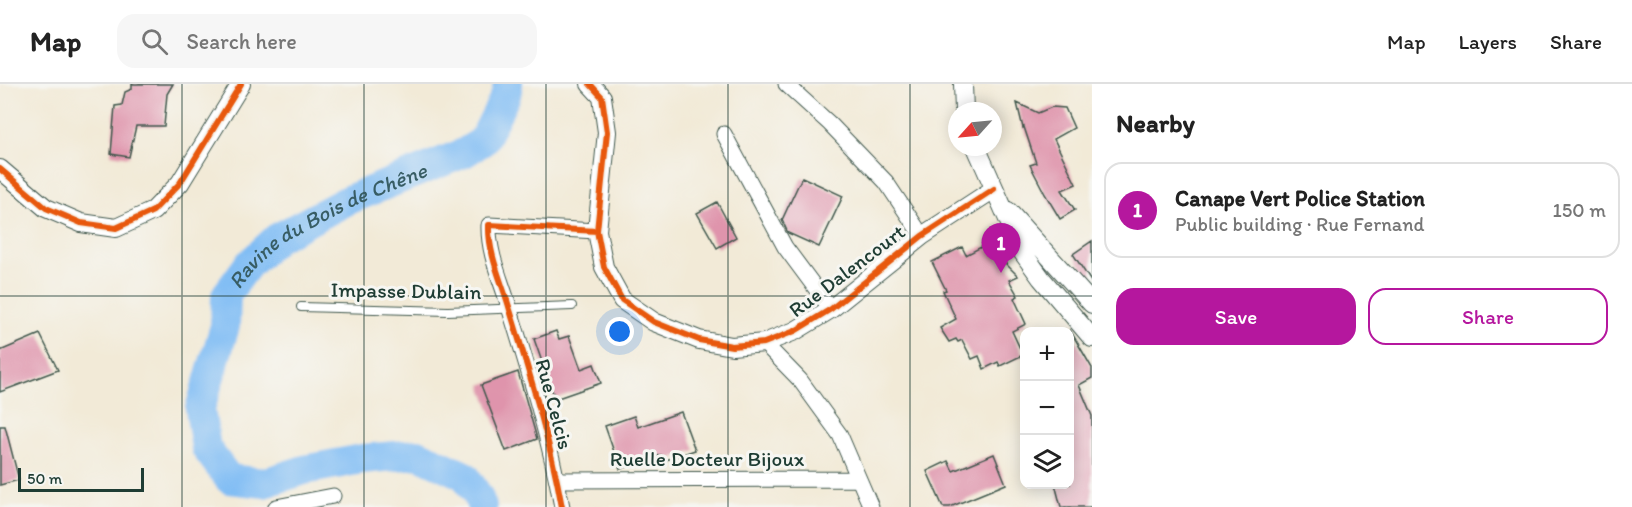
<!DOCTYPE html>
<meta charset="utf-8">
<style>
body{margin:0;font-family:Itim,sans-serif;background:#f6f6f6;color:#222}
.controls{position:absolute;right:18px;bottom:18px;display:grid;overflow:hidden;border-radius:12px;box-shadow:0 3px 15px #0003}
.controls button{width:54px;height:54px;display:grid;place-items:center;padding:0;border:0;border-bottom:2px solid #e0e0e0;background:#fff;color:#222;font:30px sans-serif}
.compass{position:absolute;left:948px;top:18px;width:54px;height:54px;border-radius:50%;background:#fff;box-shadow:0 3px 15px #0003;rotate:243deg}
.scale{position:absolute;left:18px;bottom:15px;width:126px;box-sizing:border-box;padding-left:6px;border:3px solid #1f3d34;border-top:0;font-size:16px;line-height:21px;white-space:nowrap;color:#1f3d34;-webkit-text-stroke:4px #f6f6f2;paint-order:stroke}
.you{position:absolute;left:620px;top:248px;width:21px;height:21px;margin:-15px;border:4px solid #fff;border-radius:50%;background:#1a73e8;box-shadow:0 0 0 9px #1a73e833}
.badge{display:grid;place-items:center;width:39px;height:39px;border-radius:50%;background:#b5179e;color:#fff;font-size:20px;font-weight:700}
.pin{position:absolute;translate:-50% -50px;filter:drop-shadow(0 2px 3px #0008)}
.pin::after{content:'';position:absolute;top:32px;width:21px;height:18px;background:inherit;clip-path:polygon(0 0,100% 0,50% 100%)}
.list{margin:0;padding:0;list-style:none}
h2{display:flex;justify-content:space-between;align-items:center;height:78px;margin:0;padding:0 24px;font-size:26px}
h2 small{font-size:20px;font-weight:400;color:#767676}
.list li{display:grid;grid-template-columns:39px 1fr auto;gap:18px;align-items:center;box-sizing:border-box;height:96px;margin:0 12px 12px;padding:0 12px;border:2px solid #e0e0e0;border-radius:18px}
.list b{display:block;font-size:22px;white-space:nowrap}
.list p{margin:0;font-size:20px;white-space:nowrap;color:#767676}
.list em{font-size:20px;font-style:normal;color:#767676}
.actions{display:flex;gap:12px;padding:18px 24px}
.actions a{flex:1;padding:14px 0;border:2px solid #b5179e;border-radius:18px;text-align:center;font-size:21px;color:#b5179e}
.actions .main{background:#b5179e;color:#fff}
.icon{flex:none;width:33px;height:33px;fill:none;stroke:currentColor;stroke-width:2;stroke-linecap:round;stroke-linejoin:round}
.map{position:relative;flex:none;width:1092px;height:423px;overflow:hidden}
header{display:flex;align-items:center;gap:36px;box-sizing:border-box;height:84px;padding:0 30px;background:#fff;border-bottom:2px solid #e0e0e0}
header strong{font-size:28px}
nav{display:flex;gap:33px;margin-inline-start:auto;font-size:21px}
.search{width:420px;height:54px;background:#f6f6f6;display:flex;align-items:center;gap:15px;box-sizing:border-box;padding:0 21px;border-radius:18px;color:#767676;font-size:22px}
main{display:flex}
aside{flex:1;background:#fff}
.map>svg:first-child{display:block}
.lines{fill:none;stroke-linecap:round;stroke-linejoin:round}
.river{stroke:#81bdf4;stroke-width:30}
.building{fill:#df94ac}
.service-casing{stroke:#3f574c;stroke-width:10}
.minor-casing{stroke:#3f574c;stroke-width:17}
.tertiary-casing{stroke:#3f574c;stroke-width:20}
.service{stroke:#fff;stroke-width:8}
.minor{stroke:#fff;stroke-width:15}
.tertiary{stroke:#fff;stroke-width:18}
.cycleway-casing{stroke:#f6f6f2;stroke-width:10}
.cycleway{stroke:#e8590c;stroke-width:6}
.grid{fill:none;stroke:#1f3d34;stroke-width:1.5;stroke-opacity:0.55}
.labels{text-anchor:middle;stroke-width:6;stroke-linejoin:round;paint-order:stroke}
.street-label{font-size:21px;fill:#1f3d34;stroke:#f6f6f2}
.water-label{font-size:22px;font-style:italic;fill:#385d64;stroke:#f6f6f2}
</style>
<header>
<strong>Map</strong>
<div class="search"><svg class="icon" aria-label="search" viewBox="0 0 24 24"><circle cx="10" cy="10" r="6"/><path d="M15 15l6 6"/></svg>Search here</div>
<nav><a>Map</a><a>Layers</a><a>Share</a></nav>
</header>
<main>
<div class="map">
<svg width="1092" height="423" viewBox="0 0 1092 423">
<rect width="100%" height="100%" fill="#f6f6f2"/>
<filter id="ink" filterUnits="userSpaceOnUse"><feTurbulence type="fractalNoise" baseFrequency=".0167" numOctaves="2"/><feDisplacementMap in="SourceGraphic" scale="12" xChannelSelector="R" yChannelSelector="G"/><feConvolveMatrix kernelMatrix="1 2 1 2 8 2 1 2 1" color-interpolation-filters="sRGB"/></filter>
<filter id="wash" filterUnits="userSpaceOnUse"><feTurbulence type="fractalNoise" baseFrequency=".008" numOctaves="4" result="noise"/><feDisplacementMap in="SourceGraphic" scale="24" xChannelSelector="R" yChannelSelector="G"/><feGaussianBlur stdDeviation="1.35" result="paint"/><feColorMatrix in="noise" values="0 0 0 0 0 0 0 0 0 0 0 0 0 0 0 0 0 1.4 0 .05"/><feComposite in="paint" operator="in"/></filter>
<g filter="url(#wash)">
<rect width="100%" height="100%" fill="#f2ead7"/>
<g class="lines">
<path class="river" id="s1" d="M 482,423 L 478,412 L 465,392 L 418,370 L 362,375 L 304,386 L 264,399 L 229,395 L 206,364 L 200,325 L 225,242 L 226,211 L 248,181 L 277,154 L 348,116 L 464,69 L 483,57 L 506,11 L 508,0"/>
</g>
<g id="blocks">
<path class="building" d="M 132,0 L 173,0 L 167,10 L 164,42 L 136,42 L 129,73 L 111,70 L 115,22 L 122,21 L 125,8 L 132,5 Z
M 1017,19 L 1038,29 L 1052,23 L 1065,24 L 1074,44 L 1054,55 L 1076,100 L 1062,106 L 1075,126 L 1060,135 L 1045,110 L 1030,81 L 1036,79 L 1024,43 L 1023,44 Z
M 802,93 L 843,112 L 819,163 L 788,149 L 782,136 Z
M 717,118 L 736,153 L 717,164 L 697,129 Z
M 1092,157 L 1092,199 L 1073,170 Z
M 983,162 L 997,171 L 1018,192 L 1009,196 L 1018,212 L 1014,214 L 1026,240 L 1012,247 L 1023,271 L 1000,282 L 998,278 L 984,285 L 979,272 L 972,275 L 962,256 L 958,258 L 956,255 L 949,258 L 940,244 L 956,235 L 943,207 L 946,206 L 932,178 L 962,163 L 966,171 Z
M 1070,246 L 1092,284 L 1092,294 L 1079,301 L 1092,332 L 1092,423 L 1061,423 L 1055,400 L 1070,400 Z
M 556,247 L 559,255 L 569,252 L 581,285 L 594,280 L 601,299 L 555,315 L 534,255 Z
M 40,250 L 58,286 L 0,308 L 0,267 Z
M 518,288 L 537,355 L 506,367 L 481,301 Z
M 681,328 L 695,366 L 663,377 L 661,371 L 620,385 L 605,342 L 634,332 L 638,343 Z
M 0,342 L 5,342 L 19,396 L 0,401 Z
M 994,370 L 1006,400 L 950,423 L 943,423 L 927,387 L 948,377 L 953,387 Z"/>
</g>
</g>
<g filter="url(#ink)">
<use href="#blocks" fill-opacity="0" stroke="#3f574c" stroke-width="1.5"/>
<g class="lines">
<g class="service-casing">
<path id="service" d="M 301,223 L 448,227 L 572,222"/>
</g>
<g class="minor-casing">
<path id="minor" d="M 786,0 L 830,40 L 886,98 L 922,152
M 724,50 L 785,163 L 831,225
M 764,259 L 800,296 L 840,351 L 871,423
M 557,396 L 858,395
M 276,423 L 333,412
M 562,423 C 550,356 530,291 510,226 C 502,198 488,170 489,141 L 597,147"/>
</g>
<g class="tertiary-casing">
<path id="tertiary" d="M 590,0 L 602,13 L 607,48 L 597,147 L 604,183 L 622,216 L 654,238 L 699,256 L 732,262 L 764,259 L 795,247 L 831,225 L 922,152 L 994,105
M 963,0 L 964,27
M 976,63 L 1023,169 L 1041,194 L 1092,254
M 0,85 L 46,124 L 81,139 L 116,144 L 153,127 L 180,99 L 241,0
M 1008,127 L 1092,220"/>
</g>
<use href="#service" class="service"/>
<use href="#minor" class="minor"/>
<use href="#tertiary" class="tertiary"/>
<g class="cycleway-casing">
<path id="cycleway" d="M 590,0 L 602,13 L 607,48 L 597,147 L 604,183 L 622,216 L 654,238 L 699,256 L 732,262 L 764,259 L 795,247 L 831,225 L 922,152 L 994,105
M 0,85 L 46,124 L 81,139 L 116,144 L 153,127 L 180,99 L 241,0
M 562,423 C 550,356 530,291 510,226 C 502,198 488,170 489,141 L 597,147"/>
</g>
<use href="#cycleway" class="cycleway"/>
</g>
</g>
<path class="grid" d="M 182,0 L 182,423M 364,0 L 364,423M 546,0 L 546,423M 728,0 L 728,423M 910,0 L 910,423M 0,212 L 1092,212"/>
<g class="labels">
<g class="street-label">
<text transform="translate(847 187) rotate(-37)" y="7">Rue Dalencourt</text>
<text transform="translate(406 207) rotate(1)" y="7">Impasse Dublain</text>
<text transform="translate(554 320) rotate(75)" y="7">Rue Celcis</text>
<text x="707" y="382">Ruelle Docteur Bijoux</text>
</g>
<g class="water-label">
<text dy="8" stroke="none"><textPath href="#s1" startOffset="602">Ravine du Bois de Chêne</textPath></text>
</g>
</g>
</svg>
<div class="controls">
<button>+</button>
<button>−</button>
<button><svg class="icon" aria-label="layers" viewBox="0 0 24 24"><path d="M12 4l9 5-9 5-9-5zM3 14l9 5 9-5"/></svg></button>
</div>
<svg class="compass" viewBox="-18 -18 36 36"><path d="M0-13l5 13h-10z" fill="#e53935"/><path d="M0 13l5-13h-10z" fill="#767676"/></svg>
<div class="scale">50 m</div>
<div class="you"></div>
<div class="pin badge" style="left:1001px;top:189px">1</div>
</div>
<aside>
<h2>Nearby<small></small></h2>
<ul class="list">
<li><span class="badge">1</span><div><b>Canape Vert Police Station</b><p>Public building · Rue Fernand</p></div><em>150 m</em></li>
</ul>
<div class="actions"><a class="main">Save</a><a>Share</a></div>
</aside>
</main>
